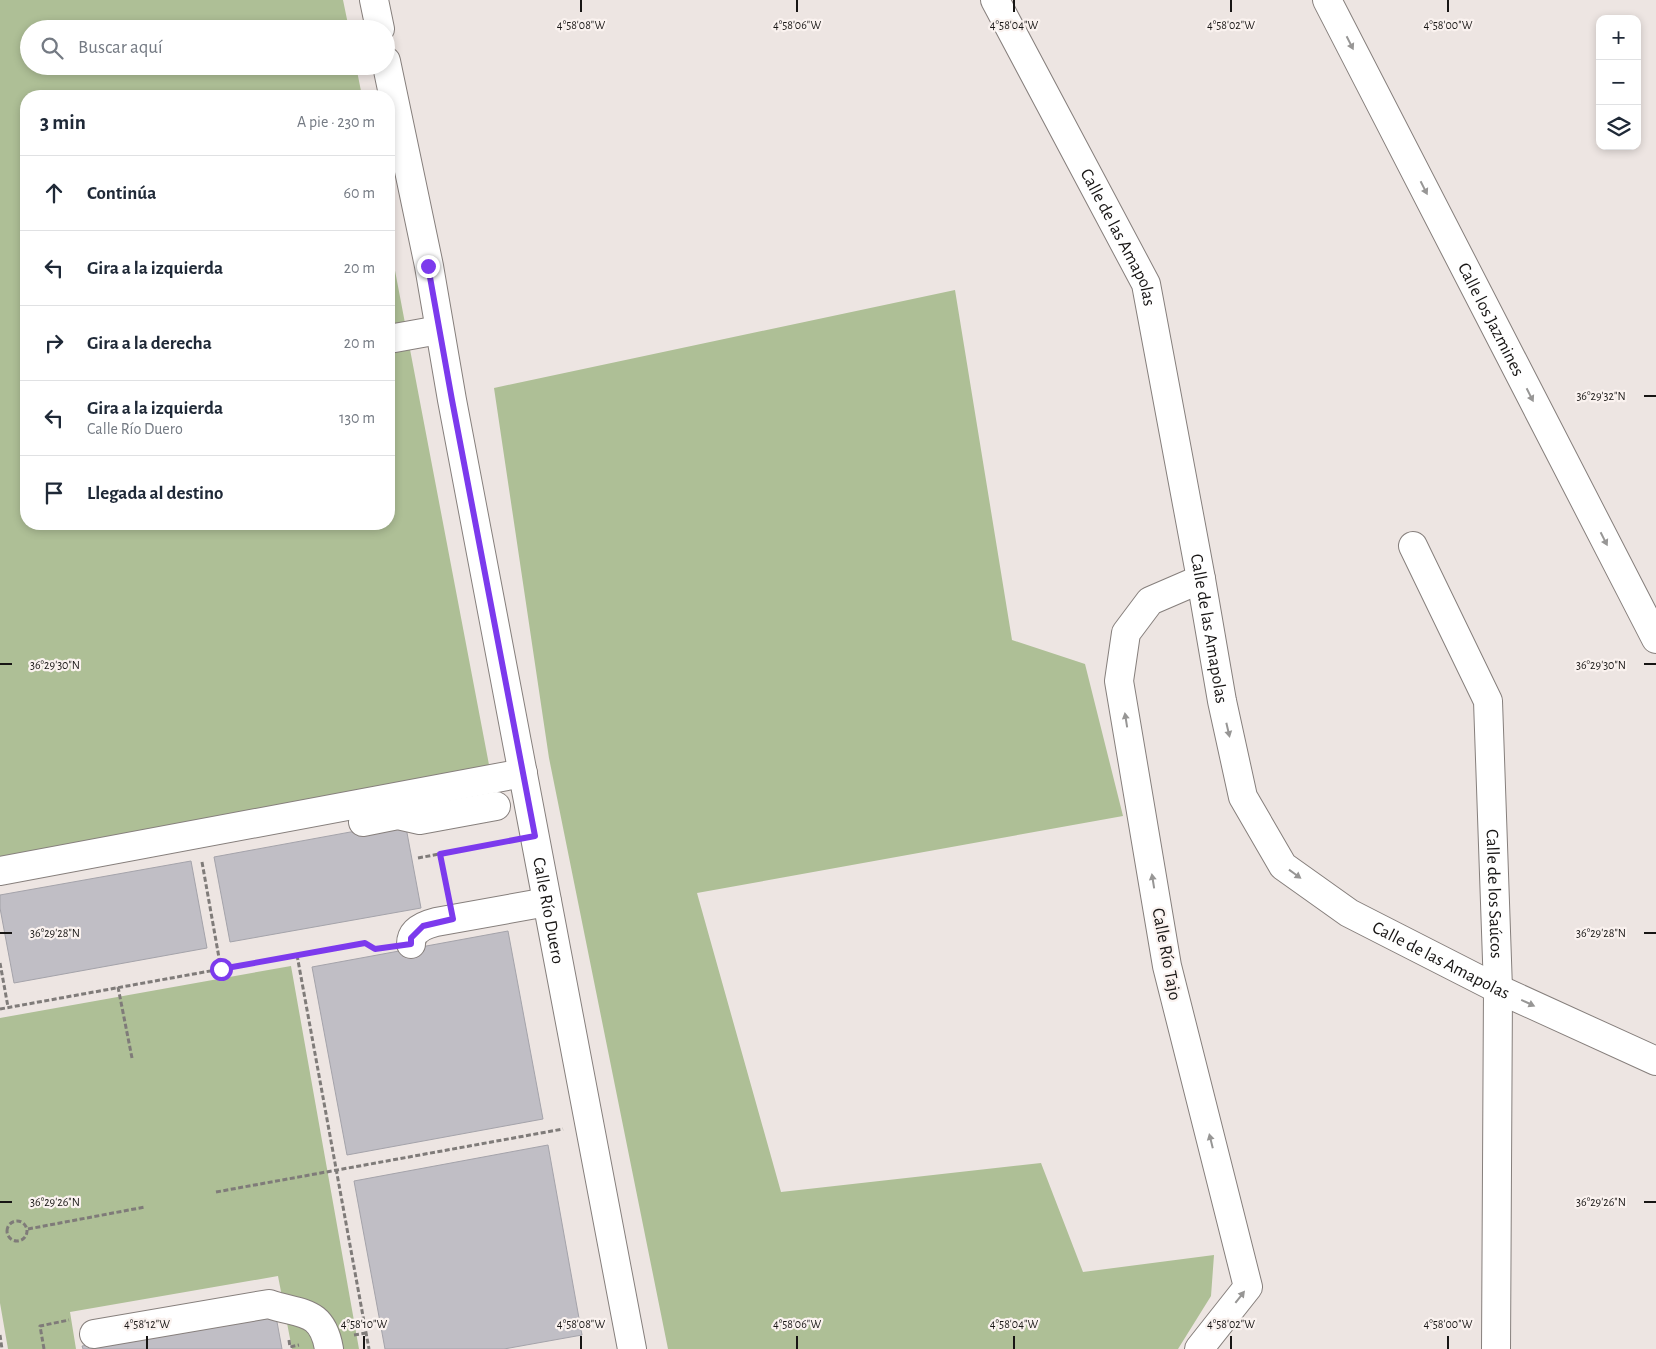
<!DOCTYPE html>
<html lang="es">
<meta charset="utf-8">
<style>
body{margin:0;font-family:"Alegreya Sans",sans-serif;background:#f6f6f7;color:#1f2937}
.controls{position:absolute;right:15px;top:15px;display:grid;overflow:hidden;border-radius:10px;box-shadow:0 2px 8px #0003}
.controls button{width:45px;height:45px;display:grid;place-items:center;padding:0;border:0;border-bottom:1px solid #e0e1e3;background:#fff;color:#1f2937;font:25px sans-serif}
.stop{position:absolute;width:15px;height:15px;margin:-11px;border:4px solid #7c3aed;border-radius:50%;background:#fff}
.stop.end{background:#7c3aed;border-color:#fff;box-shadow:0 1px 5px #0008}
.list{margin:0;padding:0;list-style:none}
h2{display:flex;justify-content:space-between;align-items:center;height:65px;margin:0;padding:0 20px;font-size:21px}
h2 small{font-size:16px;font-weight:400;color:#747a83}
.list li{display:grid;grid-template-columns:32px 1fr auto;gap:15px;align-items:center;box-sizing:border-box;height:75px;padding:0 20px;border-top:1px solid #e0e1e3}
.list b{display:block;font-size:19px;white-space:nowrap}
.list p{margin:0;font-size:16px;white-space:nowrap;color:#747a83}
.list em{font-size:16px;font-style:normal;color:#747a83}
.icon{flex:none;width:28px;height:28px;fill:none;stroke:currentColor;stroke-width:2;stroke-linecap:round;stroke-linejoin:round}
.map{position:relative;flex:none;width:1656px;height:1349px;overflow:hidden}
.search{position:absolute;background:#fff;box-shadow:0 2px 8px #0003;left:20px;top:20px;width:375px;height:55px;display:flex;align-items:center;gap:12px;box-sizing:border-box;padding:0 18px;border-radius:28px;color:#747a83;font-size:19px}
.panel{position:absolute;background:#fff;box-shadow:0 2px 8px #0003;left:20px;top:90px;width:375px;height:440px;border-radius:20px}
.map>svg:first-child{display:block}
.green{fill:#aebf96}
.building{fill:#c0bec5;stroke:#a4a3aa}
.lines{fill:none;stroke-linecap:round;stroke-linejoin:round}
.minor-casing{stroke:#867f7c;stroke-width:30}
.path{stroke:#7f7b79;stroke-width:3;stroke-dasharray:5 2.5;stroke-linecap:butt}
.minor{stroke:#fff;stroke-width:28}
.oneway{fill:#979695}
.route{stroke:#7c3aed;stroke-width:6}
.ticks{fill:none;stroke:#171514;stroke-width:2}
.labels{text-anchor:middle;stroke-width:4.5;stroke-linejoin:round;paint-order:stroke}
.street-label{font-size:18px;fill:#171514;stroke:#faf2ef}
.ticks-label{font-size:12px;text-anchor:middle;fill:#171514;stroke:#faf2ef;stroke-width:4.5;stroke-linejoin:round;paint-order:stroke}
</style>
<div class="map">
<svg width="1656" height="1349" viewBox="0 0 1656 1349">
<rect width="100%" height="100%" fill="#ede5e2"/>
<path class="green" d="M 0,0 L 343,0 L 349,29 L 29,29 L 29,66 L 356,66 L 362,96 L 26,96 L 26,524 L 389,524 L 389,239 L 490,770 L 0,859 Z
M 955,290 L 1012,640 L 1085,664 L 1123,816 L 697,893 L 781,1192 L 1041,1163 L 1083,1272 L 1214,1255 L 1211,1296 L 1178,1349 L 668,1349 L 549,758 L 494,388 Z
M 291,966 L 359,1349 L 292,1349 L 278,1276 L 70,1312 L 76,1349 L 8,1349 L 0,1303 L 0,1018 Z"/>
<path class="building" d="M 405,822 L 421,908 L 230,942 L 214,857 Z
M 191,861 L 207,948 L 14,983 L 0,908 L 0,895 Z
M 508,931 L 543,1119 L 347,1155 L 312,967 Z
M 548,1145 L 582,1335 L 504,1349 L 385,1349 L 354,1181 Z
M 275,1311 L 282,1349 L 83,1349 L 82,1346 Z"/>
<g class="lines">
<g class="minor-casing">
<g id="minor">
<path d="M 374,0 L 380,29"/>
<path id="s1" d="M 995,0 L 1146,284 L 1201,579 L 1222,701 L 1243,797 L 1283,866 L 1349,913 L 1498,989 L 1656,1061"/>
<path id="s2" d="M 1327,0 L 1656,639"/>
<path id="s3" d="M 386,61 L 429,266 L 452,400 L 632,1349"/>
<path d="M 389,339 L 439,330"/>
<path id="s4" d="M 1413,546 L 1488,701 L 1498,989 L 1496,1349"/>
<path d="M 363,822 L 398,815 L 420,820 L 496,806"/>
<path d="M 0,871 L 523,773"/>
<path d="M 411,944 C 411,930 424,925 436,922 L 547,902"/>
<path d="M 94,1334 L 269,1304 C 300,1315 322,1308 329,1349"/>
<path d="M 1199,1349 L 1248,1287 L 1167,966 L 1119,681 L 1126,633 L 1150,601 L 1201,579"/>
</g>
</g>
<path class="path" d="M 440,854 L 448,892
M 418,858 L 508,841
M 202,862 L 221,969
M 297,955 L 369,1349
M 0,963 L 8,1007
M 118,987 L 132,1058
M 0,1009 L 365,943 L 375,949 L 384,948
M 216,1192 L 563,1129
M7 1231a10 10 0 1 1 20 0a10 10 0 1 1-20 0Z
M 28,1229 L 145,1207
M 0,1335 L 2,1349
M 354,1335 L 366,1333
M 289,1340 L 290,1347 L 299,1345
M 44,1349 L 40,1326 L 69,1320"/>
<use href="#minor" class="minor"/>
</g>
<defs><path id="oneway-solid" d="M-6-.8H1V-3.2L6.5 0L1 3.2V.8H-6Z" transform="scale(1.25)"/></defs>
<g class="oneway">
<use href="#oneway-solid" transform="translate(1350 43) rotate(63)"/>
<use href="#oneway-solid" transform="translate(1424 188) rotate(63)"/>
<use href="#oneway-solid" transform="translate(1530 395) rotate(63)"/>
<use href="#oneway-solid" transform="translate(1604 539) rotate(63)"/>
<use href="#oneway-solid" transform="translate(1126 720) rotate(-99)"/>
<use href="#oneway-solid" transform="translate(1228 730) rotate(77)"/>
<use href="#oneway-solid" transform="translate(1295 874) rotate(36)"/>
<use href="#oneway-solid" transform="translate(1153 881) rotate(-99)"/>
<use href="#oneway-solid" transform="translate(1528 1003) rotate(25)"/>
<use href="#oneway-solid" transform="translate(1211 1141) rotate(-104)"/>
<use href="#oneway-solid" transform="translate(1240 1297) rotate(-52)"/>
</g>
<g class="lines">
<path class="route" d="M 221,969 L 365,943 L 375,949 L 411,944 L 411,938 L 423,926 L 453,919 L 440,854 L 535,836 L 452,400 L 428,266"/>
</g>
<path class="ticks" d="M 581,0 L 581,12M 797,0 L 797,12M 1014,0 L 1014,12M 1231,0 L 1231,12M 1448,0 L 1448,12M 1644,396 L 1656,396M 0,664 L 12,664M 1644,664 L 1656,664M 0,933 L 12,933M 1644,933 L 1656,933M 0,1202 L 12,1202M 1644,1202 L 1656,1202M 147,1336 L 147,1349M 364,1336 L 364,1349M 581,1336 L 581,1349M 797,1336 L 797,1349M 1014,1336 L 1014,1349M 1231,1336 L 1231,1349M 1448,1336 L 1448,1349"/>
<g class="labels">
<g class="street-label">
<text dy="6" stroke="none"><textPath href="#s1" startOffset="268">Calle de las Amapolas</textPath></text>
<text dy="6" stroke="none"><textPath href="#s2" startOffset="359">Calle los Jazmines</textPath></text>
<text dy="6" stroke="none"><textPath href="#s1" startOffset="672">Calle de las Amapolas</textPath></text>
<text dy="6" stroke="none"><textPath href="#s4" startOffset="365">Calle de los Saúcos</textPath></text>
<text dy="6" stroke="none"><textPath href="#s3" startOffset="865">Calle Río Duero</textPath></text>
<text transform="translate(1167 954) rotate(79)" y="6">Calle Río Tajo</text>
<text dy="6" stroke="none"><textPath href="#s1" startOffset="1108">Calle de las Amapolas</textPath></text>
</g>
</g>
<g class="ticks-label">
<text x="581" y="29">4°58'08"W</text>
<text x="797" y="29">4°58'06"W</text>
<text x="1014" y="29">4°58'04"W</text>
<text x="1231" y="29">4°58'02"W</text>
<text x="1448" y="29">4°58'00"W</text>
<text x="1601" y="400">36°29'32"N</text>
<text x="55" y="669">36°29'30"N</text>
<text x="1601" y="669">36°29'30"N</text>
<text x="55" y="937">36°29'28"N</text>
<text x="1601" y="937">36°29'28"N</text>
<text x="55" y="1206">36°29'26"N</text>
<text x="1601" y="1206">36°29'26"N</text>
<text x="147" y="1328">4°58'12"W</text>
<text x="364" y="1328">4°58'10"W</text>
<text x="581" y="1328">4°58'08"W</text>
<text x="797" y="1328">4°58'06"W</text>
<text x="1014" y="1328">4°58'04"W</text>
<text x="1231" y="1328">4°58'02"W</text>
<text x="1448" y="1328">4°58'00"W</text>
</g>
</svg>
<div class="controls">
<button>+</button>
<button>−</button>
<button><svg class="icon" aria-label="layers" viewBox="0 0 24 24"><path d="M12 4l9 5-9 5-9-5zM3 14l9 5 9-5"/></svg></button>
</div>
<div class="stop" style="left:221px;top:969px"></div>
<div class="stop end" style="left:428px;top:266px"></div>
<div class="search"><svg class="icon" aria-label="search" viewBox="0 0 24 24"><circle cx="10" cy="10" r="6"/><path d="M15 15l6 6"/></svg>Buscar aquí</div>
<section class="panel">
<h2>3 min<small>A pie · 230 m</small></h2>
<ul class="list">
<li><svg class="icon" aria-label="ahead" viewBox="0 0 24 24"><path d="M12 20V5M6 11l6-6 6 6"/></svg><div><b>Continúa</b></div><em>60 m</em></li>
<li><svg class="icon" aria-label="left" viewBox="0 0 24 24"><path d="M17 20v-9H6M10 6l-5 5 5 5"/></svg><div><b>Gira a la izquierda</b></div><em>20 m</em></li>
<li><svg class="icon" aria-label="right" viewBox="0 0 24 24"><path d="M7 20v-9h11M14 6l5 5-5 5"/></svg><div><b>Gira a la derecha</b></div><em>20 m</em></li>
<li><svg class="icon" aria-label="left" viewBox="0 0 24 24"><path d="M17 20v-9H6M10 6l-5 5 5 5"/></svg><div><b>Gira a la izquierda</b><p>Calle Río Duero</p></div><em>130 m</em></li>
<li><svg class="icon" aria-label="arrive" viewBox="0 0 24 24"><path d="M6 21V4h12l-3 4 3 4H6"/></svg><div><b>Llegada al destino</b></div></li>
</ul>
</section>
</div>
